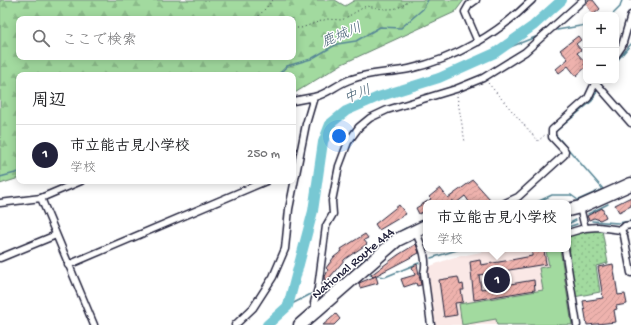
<!DOCTYPE html>
<html lang="ja">
<meta charset="utf-8">
<style>
body{margin:0;font-family:"Gochi Hand","Klee One",sans-serif;background:#f6f6f6;color:#202124}
.controls{position:absolute;right:12px;top:12px;display:grid;overflow:hidden;border-radius:8px;box-shadow:0 2px 10px #0003}
.controls button{width:36px;height:36px;display:grid;place-items:center;padding:0;border:0;border-bottom:1px solid #e0e0e0;background:#fff;color:#202124;font:20px sans-serif}
.you{position:absolute;left:339px;top:136px;width:14px;height:14px;margin:-10px;border:3px solid #fff;border-radius:50%;background:#1a73e8;box-shadow:0 0 0 6px #1a73e833}
.badge{display:grid;place-items:center;width:26px;height:26px;border-radius:50%;background:#22223b;color:#fff;font-size:13px;font-weight:700}
.pin{position:absolute;translate:-50% -50%;border:2px solid #fff;box-shadow:0 1px 4px #0006}
.popup{position:absolute;left:423px;top:200px;width:148px;height:52px;box-sizing:border-box;display:grid;place-content:center;border-radius:8px;background:#fff;filter:drop-shadow(0 1px 3px #0005);font-size:13px;white-space:nowrap;color:#757577}
.popup b{font-size:15px;color:#202124}
.popup::after{content:'';position:absolute;left:50%;top:100%;margin-left:-8px;border:8px solid transparent;border-top-color:#fff}
.list{margin:0;padding:0;list-style:none}
h2{display:flex;justify-content:space-between;align-items:center;height:52px;margin:0;padding:0 16px;font-size:17px}
h2 small{font-size:13px;font-weight:400;color:#757577}
.list li{display:grid;grid-template-columns:26px 1fr auto;gap:12px;align-items:center;box-sizing:border-box;height:60px;padding:0 16px;border-top:1px solid #e0e0e0}
.list b{display:block;font-size:15px;white-space:nowrap}
.list p{margin:0;font-size:13px;white-space:nowrap;color:#757577}
.list em{font-size:13px;font-style:normal;color:#757577}
.icon{flex:none;width:22px;height:22px;fill:none;stroke:currentColor;stroke-width:2;stroke-linecap:round;stroke-linejoin:round}
.map{position:relative;flex:none;width:631px;height:325px;overflow:hidden}
.search{position:absolute;background:#fff;box-shadow:0 2px 10px #0003;left:16px;top:16px;width:280px;height:44px;display:flex;align-items:center;gap:10px;box-sizing:border-box;padding:0 14px;border-radius:8px;color:#757577;font-size:15px}
.panel{position:absolute;background:#fff;box-shadow:0 2px 10px #0003;left:16px;top:72px;width:280px;height:112px;border-radius:8px}
.map>svg:first-child{display:block}
.built{fill:#fae8e6}
.grass{fill:#a2da9f;stroke:#627e6d}
.forest{fill:url(#forest-firs);stroke:#627e6d;fill-rule:evenodd}
.park{fill:url(#park-dots);stroke:#627e6d}
.lines{fill:none;stroke-linecap:round;stroke-linejoin:round}
.stream{stroke:#568696;stroke-width:1.5}
.river{stroke:#78c8d3;stroke-width:10}
.building{fill:url(#building-hatch);stroke:#22223b}
.street-casing{stroke:#22223b;stroke-width:9}
.highway-casing{stroke:#22223b;stroke-width:15}
.path{stroke:#22223b;stroke-width:1;stroke-dasharray:1 3;stroke-linecap:butt}
.street{stroke:#fff;stroke-width:6}
.highway{stroke:#fff;stroke-width:12}
.labels{text-anchor:middle;stroke-width:3;stroke-linejoin:round;paint-order:stroke}
.street-label{font-size:13px;fill:#22223b;stroke:#fff}
.water-label{font-size:14px;font-style:italic;fill:#405c70;stroke:#fff}
</style>
<div class="map">
<svg width="631" height="325" viewBox="0 0 631 325">
<defs>
<pattern id="forest-firs" width="22" height="20" patternUnits="userSpaceOnUse"><rect width="22" height="20" fill="#a2da9f"/><path d="M5 1l3.5 6h-7zM16 11l3.5 6h-7z" fill="#8bbb8a"/></pattern>
<pattern id="park-dots" width="8" height="8" patternUnits="userSpaceOnUse"><rect width="8" height="8" fill="#a2da9f"/><path d="M2 2h.1M6 6h.1" fill="none" stroke="#8bbb8a" stroke-width="1.8" stroke-linecap="round"/></pattern>
<pattern id="building-hatch" width="6" height="6" patternUnits="userSpaceOnUse"><rect width="6" height="6" fill="#eeb2ad"/><path d="M-1 1l2-2M0 6l6-6M5 7l2-2" fill="none" stroke="#cc9996"/></pattern>
</defs>
<rect width="100%" height="100%" fill="#fff"/>
<filter id="ink" filterUnits="userSpaceOnUse"><feTurbulence type="fractalNoise" baseFrequency=".025" numOctaves="2"/><feDisplacementMap in="SourceGraphic" scale="8" xChannelSelector="R" yChannelSelector="G"/><feConvolveMatrix kernelMatrix="1 2 1 2 8 2 1 2 1" color-interpolation-filters="sRGB"/></filter>
<g filter="url(#ink)">
<path class="built" d="M 496,249 L 564,249 L 575,325 L 432,325 L 425,274 L 428,267 L 451,258 Z"/>
<path class="grass" d="M 560,249 L 572,325 L 497,325 L 496,319 L 462,325 L 459,304 L 543,290 L 539,268 L 549,266 L 546,251 Z"/>
<path class="forest" d="M 0,0 L 335,0 L 345,6 L 355,0 L 464,0 L 455,12 L 342,64 L 293,94 L 293,75 L 19,75 L 19,178 L 0,184 ZM 19,19 L 293,19 L 293,57 L 19,57 Z"/>
<path class="park" d="M 588,230 L 602,230 L 608,263 L 596,266 L 600,292 L 574,297 L 568,235 Z"/>
<g class="lines">
<path class="stream" d="M 612,15 L 620,7 L 622,0
M 557,30 L 586,25
M 495,53 L 538,36 L 550,25
M 616,62 L 631,44
M 278,75 L 287,66 L 311,59 L 337,44 L 356,41 L 380,27 L 401,28 L 423,9 L 428,0
M 602,82 L 603,81
M 0,177 L 19,172
M 535,203 L 552,195 L 571,195 L 578,200 L 603,189 L 554,133 L 592,101 L 597,91
M 588,214 L 608,204
M 421,221 L 426,219
M 592,221 L 618,223 L 631,221
M 568,224 L 576,220
M 568,227 L 577,224
M 399,232 L 406,228
M 374,251 L 390,239
M 431,258 L 460,249
M 355,268 L 367,257
M 370,275 L 385,277 L 419,263
M 344,278 L 349,274
M 320,291 L 334,285
M 288,306 L 311,294"/>
<path class="river" d="M 267,325 L 288,306 L 313,211 L 323,142 L 330,124 L 346,111 L 378,97 L 439,78 L 495,53 L 533,26 L 562,0"/>
</g>
<path class="building" d="M 589,0 L 593,0 L 600,9 L 593,15 L 586,4 Z
M 578,36 L 581,40 L 576,44 L 581,50 L 577,53 L 586,63 L 584,64 L 586,67 L 576,76 L 568,66 L 559,73 L 556,69 L 568,59 L 560,50 Z
M 473,180 L 490,199 L 484,203 L 470,203 L 465,196 L 456,203 L 452,200 L 451,203 L 426,203 L 426,210 L 419,214 L 416,208 L 431,199 L 429,197 L 440,188 L 448,198 Z
M 631,197 L 631,206 L 619,212 L 615,205 Z
M 399,205 L 406,214 L 379,230 L 375,224 Z
M 602,208 L 606,217 L 600,220 L 594,218 L 589,220 L 587,216 Z
M 365,234 L 368,238 L 364,240 L 367,244 L 345,259 L 327,281 L 324,279 L 328,270 L 326,268 L 334,257 L 342,251 L 341,249 Z
M 416,244 L 419,253 L 373,277 L 371,275 L 398,255 Z
M 544,250 L 546,264 L 479,275 L 481,289 L 534,280 L 535,290 L 474,300 L 470,262 L 480,260 L 481,265 L 511,260 L 532,256 L 532,251 Z
M 417,264 L 421,285 L 417,286 L 416,283 L 404,287 L 401,279 L 415,275 L 412,267 Z
M 613,264 L 618,295 L 625,294 L 627,304 L 616,306 L 617,309 L 614,310 L 616,322 L 587,325 L 583,301 L 603,298 L 598,267 Z
M 376,276 L 378,283 L 360,288 L 359,283 Z
M 458,277 L 460,285 L 463,284 L 464,290 L 461,290 L 463,302 L 455,303 L 457,315 L 444,317 L 439,280 Z
M 336,314 L 340,319 L 334,325 L 323,325 Z"/>
<g class="lines">
<g class="street-casing">
<path id="street" d="M 476,0 L 469,5 L 465,12 L 478,42
M 616,55 L 622,46 L 631,15
M 595,82 L 631,123
M 293,101 L 314,97
M 41,198 L 94,325
M 0,203 L 41,198 L 81,181
M 505,203 L 518,197 L 564,155 L 565,151 L 552,137 L 552,130 L 588,98 L 596,81
M 580,207 L 585,228 L 598,227 L 621,230 L 624,236 L 631,273
M 415,230 C 421,245 428,258 424,273 L 431,325
M 621,230 L 625,226 L 631,225
M 568,233 L 585,228
M 565,249 L 577,325
M 0,258 L 56,235
M 68,265 L 266,181
M 317,310 L 314,303 L 318,288 L 326,226 L 333,214 L 332,201 L 339,166 L 348,142 L 359,127 L 370,118 L 387,110 L 456,89 L 483,78 L 525,52 L 583,0
M 235,325 L 253,308 L 273,277 L 285,249 L 289,209 L 306,124 L 314,97 C 328,94 338,83 352,79 C 370,72 390,73 409,69 C 455,59 499,33 532,0"/>
</g>
<g class="highway-casing">
<path id="highway" d="M 568,210 L 580,207 L 631,184
M 300,325 L 397,240 L 426,226"/>
</g>
<path class="path" d="M 631,0 L 631,2
M 256,19 L 273,0
M 293,28 L 301,28 L 327,19 L 342,20 L 366,6 C 380,8 398,14 408,0
M 230,57 L 235,59 L 238,57
M 488,83 L 538,141 L 546,134
M 457,96 L 465,142"/>
<use href="#street" class="street"/>
<use href="#highway" class="highway"/>
</g>
</g>
<g class="labels">
<g class="street-label">
<text transform="translate(352 262) rotate(-40)" y="5">National Route 444</text>
</g>
<g class="water-label">
<text transform="translate(341 34) rotate(-23)" y="5">鹿城川</text>
<text transform="translate(357 93) rotate(-21)" y="5">中川</text>
</g>
</g>
</svg>
<div class="controls">
<button>+</button>
<button>−</button>
</div>
<div class="you"></div>
<div class="pin badge" style="left:497px;top:280px">1</div>
<div class="popup"><b>市立能古見小学校</b>学校</div>
<div class="search"><svg class="icon" aria-label="search" viewBox="0 0 24 24"><circle cx="10" cy="10" r="6"/><path d="M15 15l6 6"/></svg>ここで検索</div>
<section class="panel">
<h2>周辺<small></small></h2>
<ul class="list">
<li><span class="badge">1</span><div><b>市立能古見小学校</b><p>学校</p></div><em>250 m</em></li>
</ul>
</section>
</div>
